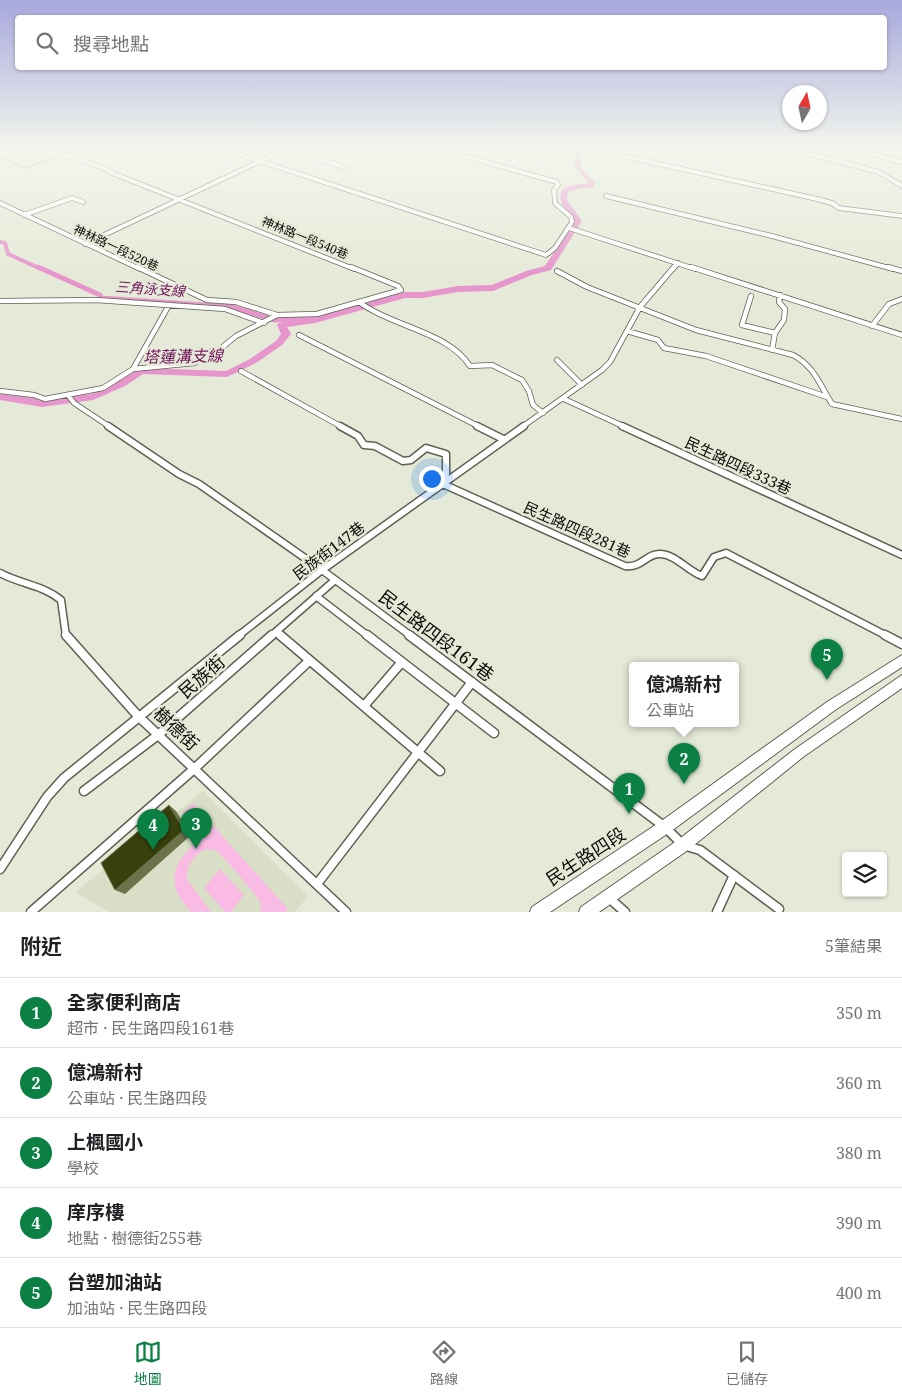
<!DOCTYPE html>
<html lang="zh-TW">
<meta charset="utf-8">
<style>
body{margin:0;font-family:"Noto Serif","Noto Sans TC",serif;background:#f6f6f6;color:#202124}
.controls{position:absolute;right:15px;bottom:15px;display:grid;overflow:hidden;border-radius:5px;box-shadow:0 1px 4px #0004}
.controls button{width:45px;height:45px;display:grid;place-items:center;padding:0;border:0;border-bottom:1px solid #e0e0e0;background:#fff;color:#202124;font:25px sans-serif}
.compass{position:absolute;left:782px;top:85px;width:45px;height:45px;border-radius:50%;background:#fff;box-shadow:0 1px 4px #0004;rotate:9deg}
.you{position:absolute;left:431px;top:478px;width:18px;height:18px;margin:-12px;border:4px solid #fff;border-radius:50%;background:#1a73e8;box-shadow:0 0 0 8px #1a73e833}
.badge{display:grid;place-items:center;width:32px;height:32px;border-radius:50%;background:#0b8043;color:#fff;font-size:16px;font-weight:700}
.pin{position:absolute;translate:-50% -41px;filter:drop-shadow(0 1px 2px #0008)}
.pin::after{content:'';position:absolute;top:26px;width:18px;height:15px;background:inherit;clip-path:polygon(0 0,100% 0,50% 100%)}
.popup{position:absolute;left:629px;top:662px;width:110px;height:65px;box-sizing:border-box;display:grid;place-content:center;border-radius:5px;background:#fff;filter:drop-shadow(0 1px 4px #0005);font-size:16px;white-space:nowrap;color:#757577}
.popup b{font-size:19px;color:#202124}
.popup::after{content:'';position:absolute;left:50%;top:100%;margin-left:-10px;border:10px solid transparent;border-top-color:#fff}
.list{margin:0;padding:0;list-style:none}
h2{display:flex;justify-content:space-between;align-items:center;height:65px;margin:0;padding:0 20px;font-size:21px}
h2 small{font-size:16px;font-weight:400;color:#757577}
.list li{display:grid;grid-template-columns:32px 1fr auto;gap:15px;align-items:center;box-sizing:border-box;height:70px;padding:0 20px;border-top:1px solid #e0e0e0}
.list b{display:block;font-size:19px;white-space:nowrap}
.list p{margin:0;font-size:16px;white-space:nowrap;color:#757577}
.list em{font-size:16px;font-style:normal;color:#757577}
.icon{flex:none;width:28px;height:28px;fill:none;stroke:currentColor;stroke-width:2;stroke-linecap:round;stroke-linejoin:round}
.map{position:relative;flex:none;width:902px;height:912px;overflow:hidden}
.search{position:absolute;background:#fff;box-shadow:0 1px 4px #0004;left:15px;right:15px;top:15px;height:55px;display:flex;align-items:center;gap:12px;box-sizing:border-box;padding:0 18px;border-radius:5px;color:#757577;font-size:19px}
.sheet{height:415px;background:#fff}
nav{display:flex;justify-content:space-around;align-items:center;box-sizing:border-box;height:70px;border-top:1px solid #e0e0e0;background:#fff;font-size:14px;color:#757577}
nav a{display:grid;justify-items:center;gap:2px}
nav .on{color:#0b8043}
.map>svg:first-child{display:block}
.built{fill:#d9dfc6}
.green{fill:#f9bbe4}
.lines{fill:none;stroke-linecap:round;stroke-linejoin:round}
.stream{stroke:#a56c92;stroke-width:1}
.canal-far1{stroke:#e795cd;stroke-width:4}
.canal{stroke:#e795cd;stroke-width:5}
.river{fill:#e795cd;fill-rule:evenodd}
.street-far3-casing{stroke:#5d6151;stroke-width:5.5}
.street-far2-casing{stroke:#5d6151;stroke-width:6}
.street-far1-casing{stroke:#5d6151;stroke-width:9}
.street-casing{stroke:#5d6151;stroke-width:11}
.primary-casing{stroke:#5d6151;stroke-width:2}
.street-far3{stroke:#fff;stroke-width:4}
.street-far2{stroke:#fff;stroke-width:4.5}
.street-far1{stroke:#fff;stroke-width:6}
.street{stroke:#fff;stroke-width:8}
.primary{fill:#fff;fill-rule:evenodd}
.shaded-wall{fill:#6c734a}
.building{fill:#38400d;stroke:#6c734a}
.labels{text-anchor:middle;stroke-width:5;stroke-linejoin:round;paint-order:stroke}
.far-street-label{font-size:12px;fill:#0b0d07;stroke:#e5ead8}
.far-water-label{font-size:14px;font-style:italic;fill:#73145e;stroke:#e5ead8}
.street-label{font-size:15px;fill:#0b0d07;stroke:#e5ead8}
.water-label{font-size:16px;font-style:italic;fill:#73145e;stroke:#e5ead8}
.near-street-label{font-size:18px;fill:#0b0d07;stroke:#e5ead8}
</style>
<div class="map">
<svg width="902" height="912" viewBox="0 0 902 912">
<rect width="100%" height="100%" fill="#e5ead8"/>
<path class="built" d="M 203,791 L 308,896 L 295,912 L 109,912 L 75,892 Z"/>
<path class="green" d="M 193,803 L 288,909 L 285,912 L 261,912 L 260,902 L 257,897 C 249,888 223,854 215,850 C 208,848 202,850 197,855 C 190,861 187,869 187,879 L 211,912 L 191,912 C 187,907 182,902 179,896 C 165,873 185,848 205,837 L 183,812 Z
M 220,869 L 244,895 L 231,912 L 225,912 L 204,888 Z"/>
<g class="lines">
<path class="stream" d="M 0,158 L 26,168 L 80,148"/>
<path class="canal-far1" d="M 0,242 L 5,243 L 8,254 L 41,269"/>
<path class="canal" d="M 38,267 L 100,295 L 101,298 L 233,307 L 275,320 L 316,319"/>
<path class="river" d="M 574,148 L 580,148 L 581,168 L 596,183 L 593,187 L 578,189 L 568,192 L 567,200 L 582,221 L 551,270 L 532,275 L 493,291 L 458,292 L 423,298 L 405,298 L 315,323 L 287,327 L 291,334 L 282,345 L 256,363 L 227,377 L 143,374 L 125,386 L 93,400 L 42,407 L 0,400 L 0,394 L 42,399 L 91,394 L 117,382 L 141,368 L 226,371 L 250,359 L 276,341 L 281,334 L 277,325 L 279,323 L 311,318 L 405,292 L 423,292 L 458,286 L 492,285 L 526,271 L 545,266 L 574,221 C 567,211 549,192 570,186 C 576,184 583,185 589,183 L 575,168 Z"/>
<g class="street-far3-casing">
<path id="street-far3" d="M 220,148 L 546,255 L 555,248 L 572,222 L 571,217 L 555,203 L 554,190 L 558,185 L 557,182 L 435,148
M 287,148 L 343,167
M 787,148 L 879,172 L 902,186
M 850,148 L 902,162
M 596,150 L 817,199 L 832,203 L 839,208 L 902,216
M 59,153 L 104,168 L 112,173 L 354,269
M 606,196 L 772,236 L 893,269
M 0,203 L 140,269
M 24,215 L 72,198 L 83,202
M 569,228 L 695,269
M 85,244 L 288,148
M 673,269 L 678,263"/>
</g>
<g class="street-far2-casing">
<path id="street-far2" d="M 137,267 L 207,300 L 236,302 L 277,315 L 317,314 L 401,290
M 351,267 L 398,286 L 401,290
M 691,267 L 902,335
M 888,267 L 902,271
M 557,271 L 587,287 L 696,330 L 793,355 C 814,366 820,385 832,404 L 902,419
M 751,296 L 742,325 L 775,333
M 0,301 L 96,300 L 225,309 L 264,323
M 359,302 C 393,327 448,332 470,366 L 492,365 L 522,380 L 529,391 L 533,405 L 543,413
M 872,326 L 889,304 L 902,299
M 627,331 L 658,340 L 664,348 L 706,356 L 827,397
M 299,335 L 480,427
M 772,350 L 775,333 L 784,320 L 785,309 L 779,302 L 780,295
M 557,360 L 582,385
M 133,369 L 169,305
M 241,371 L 342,427
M 0,391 L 34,395 L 45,399 L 103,388 L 133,369 L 195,363 L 206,352 L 219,350 L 236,336 L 277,315
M 68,395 L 74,403 L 110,427
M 564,399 L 625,427
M 522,427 L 602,370 L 610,362 L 640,307 L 674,267"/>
</g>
<g class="street-far1-casing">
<path id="street-far1" d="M 108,426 L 179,474 L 199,484 L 322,570 L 411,636
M 340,426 L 358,436 L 364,445 L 375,446 L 403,461 L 411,460 L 426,448 L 446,454 L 446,474 L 443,484 L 625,566 C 643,568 646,553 661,554 C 676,555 688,571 702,576 L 714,557 L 726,553 L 887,636
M 477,426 L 503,439
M 622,426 L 902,555
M 0,573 C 20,584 43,585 61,600 L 66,636
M 316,596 L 368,636
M 276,632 L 281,636
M 238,636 L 322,570 L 524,426
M 271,636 L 335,580"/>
</g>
<g class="street-casing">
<path id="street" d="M 66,635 L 138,716 L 346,912
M 280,635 L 440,771
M 367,635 L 494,733
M 409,635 L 665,827 L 683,845 L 700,850 L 779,909
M 885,635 L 902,644
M 364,706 L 401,663
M 84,791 L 158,735 L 272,635
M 0,869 L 47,797 L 64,778 L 240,635
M 317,884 L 472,682
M 609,898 L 625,912
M 31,912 L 194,769 L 309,661
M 717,912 L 734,875"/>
</g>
<g class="primary-casing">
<path id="primary" d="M 902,655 L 902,667 L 835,710 L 670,832 L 550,912 L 530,912 L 532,907 L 660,822 L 827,702 Z
M 902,675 L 902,688 L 803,757 L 688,850 L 599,912 L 579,912 L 581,907 L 678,840 L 795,749 Z"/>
</g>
<use href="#street-far3" class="street-far3"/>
<use href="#street-far2" class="street-far2"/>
<use href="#street-far1" class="street-far1"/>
<use href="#street" class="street"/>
<use href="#primary" class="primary"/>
</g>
<path class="shaded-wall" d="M 169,805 L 176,811 L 191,835 L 125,894 L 115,890 Z"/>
<path class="building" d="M 169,805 L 184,830 L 115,890 L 101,863 Z"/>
<linearGradient id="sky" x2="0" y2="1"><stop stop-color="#a7a8dd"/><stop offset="0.54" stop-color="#f3f6ed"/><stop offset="1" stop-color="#f3f6ed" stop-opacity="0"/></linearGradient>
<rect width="902" height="275" fill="url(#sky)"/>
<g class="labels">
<g class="far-street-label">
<text transform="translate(305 238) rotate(22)" y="4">神林路一段540巷</text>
<text transform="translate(116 248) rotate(25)" y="4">神林路一段520巷</text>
</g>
<g class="far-water-label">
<text transform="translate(150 289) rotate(4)" y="5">三角泳支線</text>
</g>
<g class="street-label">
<text transform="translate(738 466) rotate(25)" y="5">民生路四段333巷</text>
<text transform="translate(577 530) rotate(24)" y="5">民生路四段281巷</text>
<text transform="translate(329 551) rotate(-37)" y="5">民族街147巷</text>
</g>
<g class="water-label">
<text transform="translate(183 356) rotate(-1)" y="6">塔蓮溝支線</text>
</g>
<g class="near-street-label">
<text transform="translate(436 636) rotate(37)" y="6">民生路四段161巷</text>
<text transform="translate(202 677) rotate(-41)" y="6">民族街</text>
<text transform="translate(176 729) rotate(43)" y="6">樹德街</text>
<text transform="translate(586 857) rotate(-33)" y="6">民生路四段</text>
</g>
</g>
</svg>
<div class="controls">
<button><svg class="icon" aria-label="layers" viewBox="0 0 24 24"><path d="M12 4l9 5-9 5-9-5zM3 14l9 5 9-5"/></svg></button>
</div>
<svg class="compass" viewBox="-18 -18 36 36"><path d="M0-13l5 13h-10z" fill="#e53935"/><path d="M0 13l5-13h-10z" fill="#757577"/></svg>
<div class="you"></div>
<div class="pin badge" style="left:629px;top:814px">1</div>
<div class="pin badge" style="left:684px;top:784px">2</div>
<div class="popup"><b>億鴻新村</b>公車站</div>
<div class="pin badge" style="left:196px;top:849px">3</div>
<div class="pin badge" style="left:153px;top:850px">4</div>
<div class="pin badge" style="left:827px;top:680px">5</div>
<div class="search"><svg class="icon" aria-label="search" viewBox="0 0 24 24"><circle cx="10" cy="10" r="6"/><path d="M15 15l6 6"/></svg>搜尋地點</div>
</div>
<section class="sheet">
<h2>附近<small>5筆結果</small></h2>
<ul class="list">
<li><span class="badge">1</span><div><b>全家便利商店</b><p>超市 · 民生路四段161巷</p></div><em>350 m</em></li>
<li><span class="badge">2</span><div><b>億鴻新村</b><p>公車站 · 民生路四段</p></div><em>360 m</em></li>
<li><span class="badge">3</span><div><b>上楓國小</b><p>學校</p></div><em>380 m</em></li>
<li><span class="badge">4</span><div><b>庠序樓</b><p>地點 · 樹德街255巷</p></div><em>390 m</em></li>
<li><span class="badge">5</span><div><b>台塑加油站</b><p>加油站 · 民生路四段</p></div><em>400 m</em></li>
</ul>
</section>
<nav>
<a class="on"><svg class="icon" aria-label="map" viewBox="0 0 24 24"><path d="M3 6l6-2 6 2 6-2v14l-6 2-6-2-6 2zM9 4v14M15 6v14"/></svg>地圖</a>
<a><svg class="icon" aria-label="directions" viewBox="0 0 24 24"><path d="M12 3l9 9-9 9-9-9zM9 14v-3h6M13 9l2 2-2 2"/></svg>路線</a>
<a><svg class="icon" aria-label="saved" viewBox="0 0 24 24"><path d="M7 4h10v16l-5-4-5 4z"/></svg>已儲存</a>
</nav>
